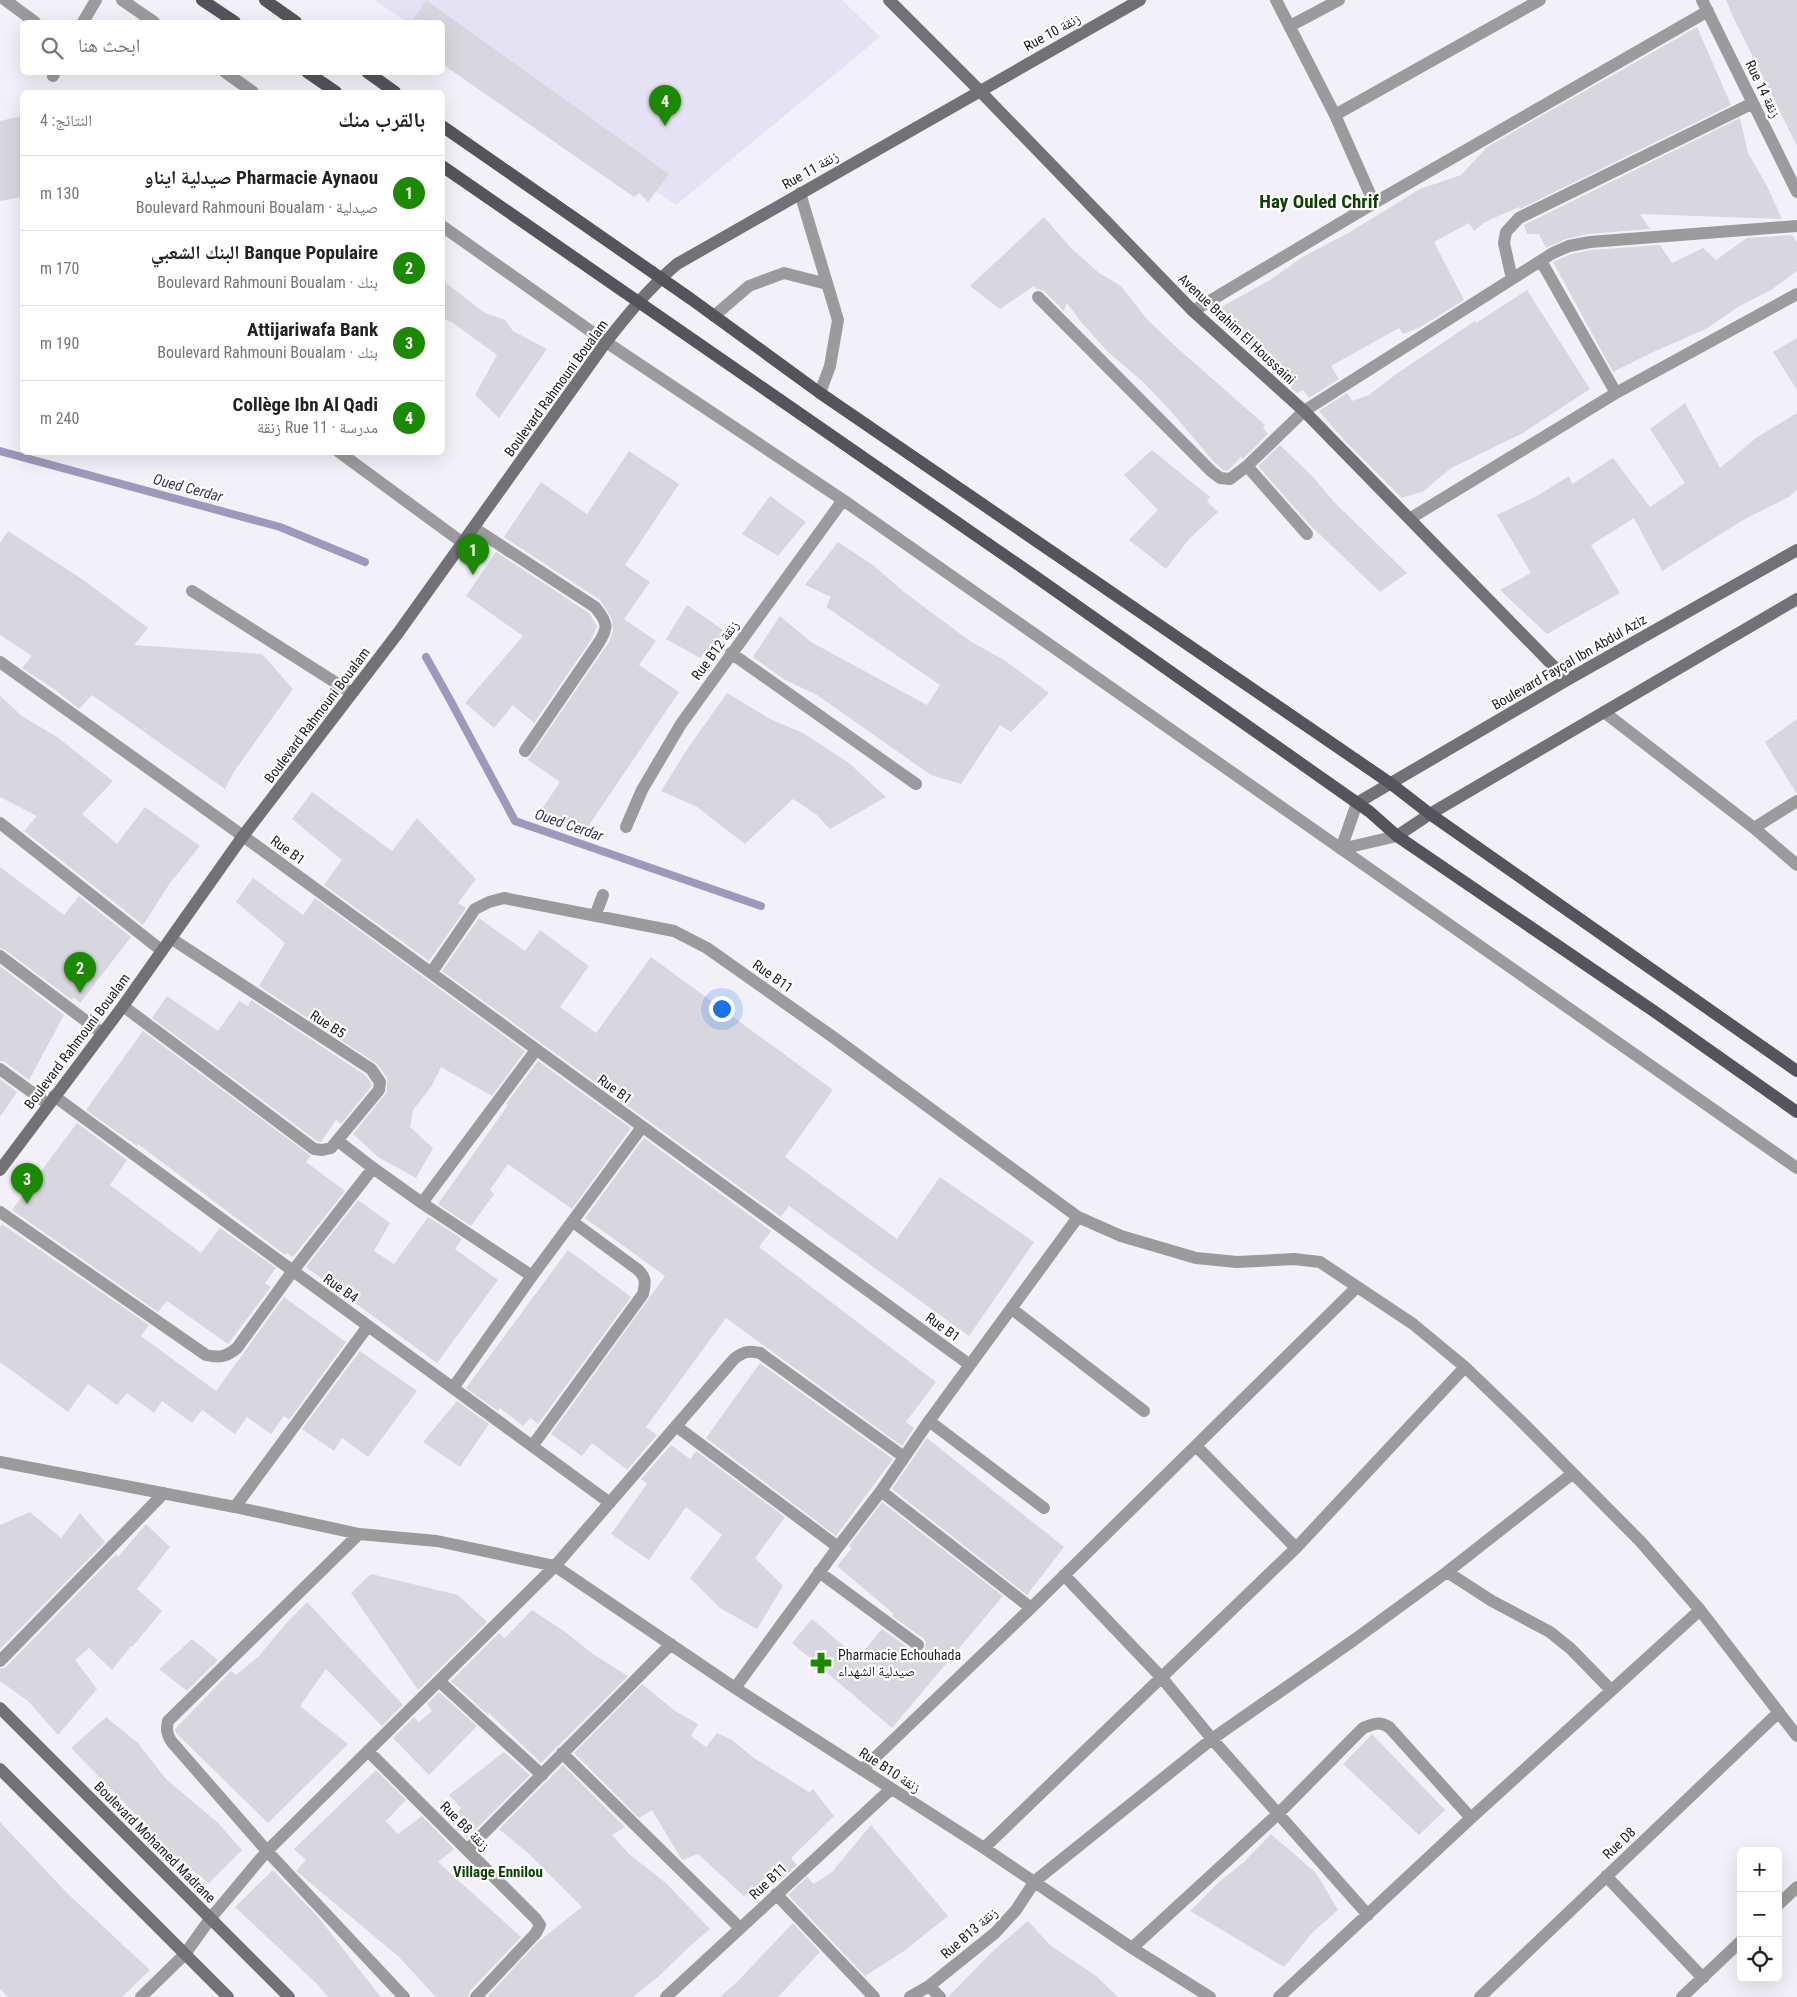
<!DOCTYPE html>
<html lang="ar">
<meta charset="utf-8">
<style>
body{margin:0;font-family:"Roboto Condensed","Noto Naskh Arabic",sans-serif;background:#f6f6f6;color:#222;direction:rtl}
.controls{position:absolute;right:15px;bottom:15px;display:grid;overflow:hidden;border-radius:8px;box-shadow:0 5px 20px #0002}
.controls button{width:45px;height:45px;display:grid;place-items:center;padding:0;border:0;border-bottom:1px solid #e0e0e0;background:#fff;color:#222;font:25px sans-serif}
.you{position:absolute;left:721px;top:1008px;width:18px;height:18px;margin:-12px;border:4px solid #fff;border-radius:50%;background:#1a73e8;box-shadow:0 0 0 8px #1a73e833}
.badge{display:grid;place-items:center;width:32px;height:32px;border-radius:50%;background:#1c8903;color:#fff;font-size:16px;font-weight:700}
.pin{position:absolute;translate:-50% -41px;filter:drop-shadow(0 1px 2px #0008)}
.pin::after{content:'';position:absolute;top:26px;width:18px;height:15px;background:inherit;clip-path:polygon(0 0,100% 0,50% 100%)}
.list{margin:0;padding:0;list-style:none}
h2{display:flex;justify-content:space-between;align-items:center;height:65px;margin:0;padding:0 20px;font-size:21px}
h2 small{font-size:16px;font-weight:400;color:#767676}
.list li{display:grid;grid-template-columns:32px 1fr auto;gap:15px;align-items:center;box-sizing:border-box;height:75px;padding:0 20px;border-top:1px solid #e0e0e0}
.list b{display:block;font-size:19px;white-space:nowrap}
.list p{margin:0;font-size:16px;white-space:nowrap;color:#767676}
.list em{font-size:16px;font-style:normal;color:#767676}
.icon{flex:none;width:28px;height:28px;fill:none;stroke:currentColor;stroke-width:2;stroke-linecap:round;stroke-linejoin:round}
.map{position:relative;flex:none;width:1797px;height:1997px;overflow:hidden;direction:ltr}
.search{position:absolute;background:#fff;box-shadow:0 5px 20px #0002;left:20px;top:20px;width:425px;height:55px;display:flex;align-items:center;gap:12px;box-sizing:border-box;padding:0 18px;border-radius:8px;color:#767676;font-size:19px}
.panel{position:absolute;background:#fff;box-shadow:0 5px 20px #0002;left:20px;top:90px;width:425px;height:365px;border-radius:8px;direction:rtl}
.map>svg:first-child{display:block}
.built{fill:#e5e3f3}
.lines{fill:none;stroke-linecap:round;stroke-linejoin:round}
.stream{stroke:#9d99bc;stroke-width:8}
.building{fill:#d8d7df}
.lane{stroke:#9b9b9e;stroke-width:12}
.street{stroke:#9b9b9e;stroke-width:12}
.secondary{stroke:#727176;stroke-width:12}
.primary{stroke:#55545a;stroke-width:12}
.labels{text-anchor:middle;stroke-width:4.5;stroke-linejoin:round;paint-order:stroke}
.street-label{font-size:14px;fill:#1e1d20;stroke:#fff}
.poi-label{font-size:14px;fill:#1e1d20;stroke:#fff;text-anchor:start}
.water-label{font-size:15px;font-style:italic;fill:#3c3262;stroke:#fff}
.neighbourhood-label{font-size:15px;font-weight:bold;fill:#0e4006;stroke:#fff}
.district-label{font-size:19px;font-weight:bold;fill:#0e4006;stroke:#fff}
</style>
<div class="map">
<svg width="1797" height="1997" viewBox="0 0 1797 1997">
<rect width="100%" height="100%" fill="#f2f1f9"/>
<path class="built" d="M 374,0 L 842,0 L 880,37 L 676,205 L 443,47 L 442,22 L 407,22 Z"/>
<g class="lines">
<path class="stream" d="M 0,451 L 280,527 L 365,562
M 426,657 L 449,698 L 515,821 L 761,906"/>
</g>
<path class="building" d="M 426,0 L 669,174 L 648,202 L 639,193 L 634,197 L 442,64 L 442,22 L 412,22 Z
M 1726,0 L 1797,0 L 1797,146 L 1734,19 Z
M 1697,27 L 1731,105 L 1520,209 L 1519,207 L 1485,222 L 1474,231 L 1469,223 L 1434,242 L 1464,300 L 1419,328 L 1403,334 L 1399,328 L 1331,366 L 1339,379 L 1309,398 L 1303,390 L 1297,393 L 1267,366 L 1216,310 L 1270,280 L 1301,258 L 1350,232 L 1420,189 L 1461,175 L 1487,147 Z
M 22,116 L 22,197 L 0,201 L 0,121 Z
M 1740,118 L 1748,153 L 1767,186 L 1782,219 L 1640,214 L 1650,229 L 1588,234 L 1566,239 L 1546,248 L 1539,234 L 1527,234 L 1524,225 Z
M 1044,217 L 1071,248 L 1099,273 L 1121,286 L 1146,318 L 1174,345 L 1265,425 L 1263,428 L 1268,434 L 1243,459 L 1241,457 L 1228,471 L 1223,470 L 1214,462 L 1169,409 L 1141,380 L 1109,353 L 1082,323 L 1067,303 L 1064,311 L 1044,291 L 1036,289 L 1034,286 L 1000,309 L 970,286 Z
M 1792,235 L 1797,243 L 1797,271 L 1771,290 L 1738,307 L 1706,329 L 1651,353 L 1613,372 L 1553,262 L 1571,254 L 1591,250 L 1660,245 L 1672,263 L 1703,248 L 1716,260 L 1747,238 Z
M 442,280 L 485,313 L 505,320 L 513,331 L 547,349 L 499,418 L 475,395 L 497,355 L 453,323 L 442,318 Z
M 1527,290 L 1590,389 L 1523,433 L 1451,468 L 1424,491 L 1402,498 L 1345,441 L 1319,411 L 1347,393 L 1352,401 L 1369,395 L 1395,375 L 1475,321 L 1476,323 Z
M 1797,338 L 1797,390 L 1773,352 Z
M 1685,403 L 1720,468 L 1756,438 L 1797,413 L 1797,490 L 1789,497 L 1743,520 L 1662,571 L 1634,518 L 1591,545 L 1620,593 L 1547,634 L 1500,590 L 1531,573 L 1497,515 L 1537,496 L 1569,476 L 1572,484 L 1613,458 L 1650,507 L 1685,483 L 1650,429 Z
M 1280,445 L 1313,477 L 1334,502 L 1407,573 L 1380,592 L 1309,524 L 1258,466 Z
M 1152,450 L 1210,497 L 1207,501 L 1218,512 L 1189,539 L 1166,569 L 1129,540 L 1158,510 L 1124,475 Z
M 629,451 L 679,484 L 625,565 L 650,582 L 624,619 L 656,641 L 639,665 L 679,692 L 581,837 L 541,810 L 560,782 L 528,760 L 609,642 L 613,631 L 612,619 L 600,600 L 504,537 L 541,482 L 587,514 Z
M 770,496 L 806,522 L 778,556 L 742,534 Z
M 8,531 L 82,579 L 148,628 L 134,645 L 262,654 L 293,689 L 235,770 L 225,789 L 92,695 L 79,709 L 54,689 L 22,668 L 32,656 L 0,635 L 0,543 Z
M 838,542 L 873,565 L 904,592 L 970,641 L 1004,660 L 1049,693 L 1011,732 L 1000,725 L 961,784 L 931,775 L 817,695 L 785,680 L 753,657 L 780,616 L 811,642 L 927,705 L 940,685 L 826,607 L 831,597 L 805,585 Z
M 496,552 L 589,613 L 597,626 L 591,640 L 534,723 L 513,705 L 494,728 L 465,703 L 523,636 L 466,596 Z
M 687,605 L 726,632 L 700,658 L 666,639 Z
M 727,693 L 770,719 L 803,733 L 849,763 L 886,797 L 830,829 L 817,815 L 793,799 L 745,844 L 697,807 L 661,791 L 688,748 Z
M 0,696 L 22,716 L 57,737 L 113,781 L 82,814 L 117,844 L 145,807 L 200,846 L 170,883 L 143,925 L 24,831 L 37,816 L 0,797 Z
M 1797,719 L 1797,793 L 1796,793 L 1765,742 Z
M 312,792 L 392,851 L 417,818 L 476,879 L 458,903 L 466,908 L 429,961 L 324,885 L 342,860 L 292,819 Z
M 0,867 L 64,915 L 79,896 L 131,937 L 80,1003 L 73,997 L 72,1000 L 5,950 L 0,948 Z
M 253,878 L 303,915 L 315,898 L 525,1051 L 492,1096 L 441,1067 L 431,1087 L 413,1110 L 410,1127 L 433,1148 L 416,1178 L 378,1157 L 353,1134 L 387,1092 L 387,1078 L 377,1064 L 259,986 L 285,943 L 236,902 Z
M 479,918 L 525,951 L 540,930 L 589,966 L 560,1007 L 596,1033 L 651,957 L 833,1090 L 785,1157 L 897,1239 L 940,1177 L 1034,1242 L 969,1336 L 789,1206 L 781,1217 L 442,971 Z
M 0,966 L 64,1015 L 29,1080 L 5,1062 L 0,1061 Z
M 167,996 L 218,1031 L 239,1001 L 248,1006 L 251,1000 L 365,1075 L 372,1084 L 371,1087 L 341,1124 L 336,1120 L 321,1142 L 317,1141 L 152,1018 Z
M 143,1031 L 311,1156 L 306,1162 L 345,1191 L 293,1257 L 287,1253 L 285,1255 L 138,1144 L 137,1146 L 86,1110 Z
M 538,1061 L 631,1128 L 572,1209 L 508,1164 L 490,1190 L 494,1194 L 471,1226 L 438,1204 L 508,1105 L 506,1104 Z
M 0,1079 L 17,1092 L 0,1117 Z
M 77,1123 L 127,1160 L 110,1185 L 201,1253 L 220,1228 L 276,1268 L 265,1283 L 271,1287 L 228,1344 L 167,1301 L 158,1312 L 12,1210 Z
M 644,1138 L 771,1231 L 759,1247 L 936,1382 L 906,1422 L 914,1428 L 902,1446 L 726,1318 L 646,1427 L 657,1435 L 627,1470 L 592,1443 L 582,1456 L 551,1434 L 665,1276 L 585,1218 Z
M 358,1200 L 390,1223 L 374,1251 L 394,1264 L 428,1217 L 462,1239 L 455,1249 L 498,1280 L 437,1363 L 306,1267 Z
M 2,1224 L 149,1325 L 141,1336 L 216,1391 L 284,1297 L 346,1342 L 289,1420 L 284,1416 L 271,1434 L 247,1417 L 235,1434 L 202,1410 L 192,1423 L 162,1401 L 154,1413 L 127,1393 L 117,1405 L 88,1384 L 68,1412 L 0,1362 L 0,1227 Z
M 568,1250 L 631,1297 L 538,1424 L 530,1418 L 523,1426 L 500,1408 L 498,1411 L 466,1388 Z
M 360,1351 L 417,1391 L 368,1457 L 342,1438 L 334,1451 L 302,1429 Z
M 760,1363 L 893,1459 L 836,1536 L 706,1438 Z
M 457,1401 L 489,1424 L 460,1467 L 423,1442 Z
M 927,1438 L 1064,1547 L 1027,1595 L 892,1489 Z
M 671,1445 L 690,1459 L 696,1451 L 785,1517 L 755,1558 L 783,1586 L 757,1629 L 720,1608 L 690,1578 L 722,1535 L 686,1507 L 649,1560 L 611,1534 L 647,1484 L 641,1479 Z
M 882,1502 L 1003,1596 L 892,1728 L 792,1643 L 812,1619 L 858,1658 L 882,1629 L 914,1652 L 921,1653 L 925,1649 L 926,1642 L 923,1638 L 892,1616 L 894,1614 L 837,1566 L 852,1548 L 849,1546 Z
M 30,1512 L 61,1538 L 80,1513 L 105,1542 L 0,1649 L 0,1525 Z
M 146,1524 L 170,1547 L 137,1589 L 162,1611 L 132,1647 L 131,1646 L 112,1670 L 89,1648 L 75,1660 L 97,1689 L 58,1735 L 28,1701 L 0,1681 L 0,1669 L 6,1667 L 116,1554 L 118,1557 Z
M 371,1574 L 458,1595 L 487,1622 L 418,1690 L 351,1593 Z
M 307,1602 L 403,1705 L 382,1726 L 326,1669 L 300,1706 L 348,1744 L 268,1823 L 176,1733 L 175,1729 L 231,1671 L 236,1675 L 258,1657 L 284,1626 Z
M 532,1610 L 564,1631 L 593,1654 L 628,1676 L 541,1763 L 489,1713 L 488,1715 L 451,1681 L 499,1633 L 505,1638 Z
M 192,1639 L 218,1660 L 187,1691 L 159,1669 Z
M 642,1684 L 675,1711 L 698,1724 L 691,1736 L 706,1747 L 717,1733 L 732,1740 L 754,1758 L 809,1792 L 813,1789 L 834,1816 L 791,1858 L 797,1865 L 778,1882 L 771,1874 L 744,1896 L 698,1854 L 682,1860 L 652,1810 L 639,1818 L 574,1753 Z
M 439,1692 L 477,1726 L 429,1775 L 393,1738 L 414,1717 L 419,1722 L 432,1711 L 427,1704 Z
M 106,1717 L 138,1743 L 166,1779 L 218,1823 L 242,1850 L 209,1883 L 166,1850 L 134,1813 L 71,1748 Z
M 1372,1734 L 1445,1810 L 1419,1835 L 1343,1764 Z
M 504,1752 L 530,1775 L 467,1838 L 450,1821 L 461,1808 L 449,1795 Z
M 563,1765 L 625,1827 L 612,1835 L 629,1854 L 666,1883 L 710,1929 L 688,1948 L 658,1977 L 633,1997 L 487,1997 L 538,1942 L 582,1907 L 529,1854 L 499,1829 Z
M 376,1770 L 406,1800 L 386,1821 L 398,1834 L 422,1816 L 454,1849 L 438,1862 L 521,1937 L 470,1991 L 468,1997 L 436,1997 L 398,1956 L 296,1871 L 306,1860 L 294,1849 Z
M 0,1822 L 68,1894 L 150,1970 L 122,1997 L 8,1997 L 0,1989 Z
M 871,1825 L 948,1916 L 904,1951 L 865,1976 L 788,1895 L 807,1877 L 814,1884 L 832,1872 Z
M 1271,1834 L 1316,1873 L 1338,1910 L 1313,1932 L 1284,1967 L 1190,1911 L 1218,1883 L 1244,1862 Z
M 273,1870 L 318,1917 L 381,1997 L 328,1997 L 318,1985 L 235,1907 Z
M 1028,1921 L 1050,1945 L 1095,1975 L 1118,1997 L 948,1997 L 992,1952 Z
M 793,1923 L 820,1952 L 778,1997 L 720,1997 L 739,1980 Z"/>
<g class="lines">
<path class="lane" d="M 5,0 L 35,22
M 83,22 L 96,0
M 53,76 L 55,72
M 800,193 L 838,320 L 830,366 L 820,393
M 714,316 L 749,286 L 784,273 L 827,284
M 339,452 L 463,543
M 192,591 L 352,693
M 760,1353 L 904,1457
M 676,1426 L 838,1547
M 439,1681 L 542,1775"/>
<path class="street" d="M 122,0 L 154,22
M 1276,0 L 1335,115 L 1374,203
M 1702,0 L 1797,192
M 1290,26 L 1339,0
M 225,72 L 253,92
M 1335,115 L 1540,0
M 442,226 L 606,342 L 843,500 L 1797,1168
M 1541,261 L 1616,393
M 1512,279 L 1504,243 L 1506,232 L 1519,218 L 1753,103
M 1038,297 L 1211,471 L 1220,478 L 1230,479 L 1247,466 L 1304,411 L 1553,253 L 1569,246 L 1590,242 L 1797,226
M 1193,311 L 1374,203 L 1708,11
M 1247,466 L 1307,534
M 1411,518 L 1616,393 L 1797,294
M 474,528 L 595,607 C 608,623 609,627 598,644 L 525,751
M 731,653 L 916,784
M 0,662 L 243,836 L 970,1365
M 1604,712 L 1754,828 L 1797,865
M 0,823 L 161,950
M 626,827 L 642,790 L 681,724 L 843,500
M 1754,828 L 1797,801
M 1341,849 L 1397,836
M 1341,849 L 1357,803
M 595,916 L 603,895
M 0,956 L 102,1033
M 431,973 L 475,909 L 489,902 L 504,898 L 674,931 L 707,948 L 833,1037 L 1078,1217 L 1121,1236 L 1196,1258 L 1237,1262 L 1294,1259 L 1320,1262 L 1413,1324 L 1465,1367 L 1521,1421 L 1641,1542 L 1700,1610 L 1797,1736
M 123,1006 L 314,1149 L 322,1150 L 331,1148 L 379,1090 L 380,1082 L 371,1069 L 172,939
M 0,1069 L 48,1104
M 54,1096 L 610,1503
M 338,1141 L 373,1168 L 422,1203 L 532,1276
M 422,1203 L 536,1050
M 0,1212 L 206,1355 C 220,1358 226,1357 237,1348 L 292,1272 L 373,1168
M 1012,1309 L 1144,1411
M 453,1388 L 532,1276 L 642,1127
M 929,1421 L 1044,1508
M 533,1445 L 643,1294 C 646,1282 646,1277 637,1269 L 573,1222
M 1196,1446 L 1296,1548
M 0,1462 L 235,1507 L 359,1534 L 437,1541 L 555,1566 L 735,1688 L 984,1848 L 1132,1948 L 1210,1997
M 881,1491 L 1031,1608
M 235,1507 L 368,1326
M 359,1534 L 168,1721 C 166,1730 167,1734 171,1741 L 267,1851 L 404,1997
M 819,1572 L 918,1645
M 1447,1572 L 1492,1601 L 1550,1632 L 1571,1649 L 1611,1690
M 1064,1575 L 1162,1678 L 1212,1739 L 1368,1915
M 0,1661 L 164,1493
M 735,1688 L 838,1547 L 881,1491 L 929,1421 L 1078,1217
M 368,1751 L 536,1919 L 540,1925 L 536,1933 L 476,1997
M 562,1753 L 740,1928
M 862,1770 L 1031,1608 L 1357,1287
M 984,1848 L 1296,1548 L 1465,1367
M 468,1849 L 671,1644
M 1606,1876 L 1703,1978
M 776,1894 L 874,1997
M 1778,1905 L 1797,1887
M 1132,1948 L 1278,1814 L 1363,1728 C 1373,1724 1379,1721 1389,1727 L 1471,1818
M 929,1986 L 940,1997
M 141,1997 L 185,1954 L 210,1919 L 267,1851 L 555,1566 L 734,1359 C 743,1352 749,1350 760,1353
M 666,1997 L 891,1789
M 910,1997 L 929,1986 L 995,1933 L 1016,1910 L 1035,1881 L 1212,1739 L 1354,1640 L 1447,1572 L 1572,1474
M 1279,1997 L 1471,1818 L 1700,1610
M 1480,1997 L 1779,1712
M 1682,1997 L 1741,1941"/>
<path class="secondary" d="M 889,0 L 979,90 L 1193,311 L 1304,411 L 1567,680
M 1357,803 L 1567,680 L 1797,550
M 1397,836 L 1430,814 L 1797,599
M 0,1170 L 123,1006 L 243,836 L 398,633 L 606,342 C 628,314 650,287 677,264 L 1140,0
M 0,1708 L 289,1997
M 0,1769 L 228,1997"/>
<path class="primary" d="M 202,0 L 235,22
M 265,0 L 296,22
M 307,72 L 336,92
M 367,72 L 395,92
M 442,126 L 691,299 L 820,393 L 1390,783 L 1430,814 L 1797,1071
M 442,166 L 1036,577 L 1370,812 L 1397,836 L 1658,1014 L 1797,1112"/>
</g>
<defs>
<g id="pharmacy-bare" transform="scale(1.725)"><path d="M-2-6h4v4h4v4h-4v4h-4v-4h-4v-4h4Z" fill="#1c8903" stroke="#fff" stroke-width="2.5" paint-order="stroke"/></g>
</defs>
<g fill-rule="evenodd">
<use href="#pharmacy-bare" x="821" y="1663"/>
</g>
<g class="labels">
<g class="street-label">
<text transform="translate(1052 32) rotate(-29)" y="5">Rue 10 زنقة</text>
<text transform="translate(1763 89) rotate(64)" y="5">Rue 14 زنقة</text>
<text transform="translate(810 170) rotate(-30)" y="5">Rue 11 زنقة</text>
<text transform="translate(1237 329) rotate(43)" y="5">Avenue Brahim El Houssaini</text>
<text transform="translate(556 388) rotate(-54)" y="5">Boulevard Rahmouni Boualam</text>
<text transform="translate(715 650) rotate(-54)" y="5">Rue B12 زنقة</text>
<text transform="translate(1569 662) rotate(-30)" y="5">Boulevard Fayçal Ibn Abdul Aziz</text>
<text transform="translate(317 715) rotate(-53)" y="5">Boulevard Rahmouni Boualam</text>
<text transform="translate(288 850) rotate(36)" y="5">Rue B1</text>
<text transform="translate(773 976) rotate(35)" y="5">Rue B11</text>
<text transform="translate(328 1024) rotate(33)" y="5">Rue B5</text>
<text transform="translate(77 1041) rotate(-53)" y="5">Boulevard Rahmouni Boualam</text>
<text transform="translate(615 1089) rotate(36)" y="5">Rue B1</text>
<text transform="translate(341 1288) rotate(35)" y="5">Rue B4</text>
<text transform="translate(943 1327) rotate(36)" y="5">Rue B1</text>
<text transform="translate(890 1770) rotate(33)" y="5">Rue B10 زنقة</text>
<text transform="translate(465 1826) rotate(45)" y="5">Rue B8 زنقة</text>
<text transform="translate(155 1842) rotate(45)" y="5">Boulevard Mohamed Madrane</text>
<text transform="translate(1619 1843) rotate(-43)" y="5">Rue D8</text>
<text transform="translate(768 1881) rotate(-43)" y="5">Rue B11</text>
<text transform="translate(969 1933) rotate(-41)" y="5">Rue B13 زنقة</text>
</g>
<g class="poi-label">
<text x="838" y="1660">Pharmacie Echouhada<tspan x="838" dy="16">صيدلية الشهداء</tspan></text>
</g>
<g class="water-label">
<text transform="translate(188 488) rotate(15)" y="5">Oued Cerdar</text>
<text transform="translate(569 825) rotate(19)" y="5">Oued Cerdar</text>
</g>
<g class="neighbourhood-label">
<text x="498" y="1877">Village Ennilou</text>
</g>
<g class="district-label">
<text x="1319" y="208">Hay Ouled Chrif</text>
</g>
</g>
</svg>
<div class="controls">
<button>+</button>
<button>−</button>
<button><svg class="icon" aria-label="locate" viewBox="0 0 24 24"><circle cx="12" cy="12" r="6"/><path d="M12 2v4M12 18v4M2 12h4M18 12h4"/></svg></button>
</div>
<div class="you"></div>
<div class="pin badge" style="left:473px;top:575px">1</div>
<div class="pin badge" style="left:80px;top:993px">2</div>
<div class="pin badge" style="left:27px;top:1204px">3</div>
<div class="pin badge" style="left:665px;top:126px">4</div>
<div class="search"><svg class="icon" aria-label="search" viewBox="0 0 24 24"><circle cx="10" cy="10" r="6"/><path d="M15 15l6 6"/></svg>ابحث هنا</div>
<section class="panel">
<h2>بالقرب منك<small>النتائج: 4</small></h2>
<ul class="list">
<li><span class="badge">1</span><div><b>Pharmacie Aynaou صيدلية ايناو</b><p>صيدلية · Boulevard Rahmouni Boualam</p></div><em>130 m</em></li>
<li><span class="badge">2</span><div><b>Banque Populaire البنك الشعبي</b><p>بنك · Boulevard Rahmouni Boualam</p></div><em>170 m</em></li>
<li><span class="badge">3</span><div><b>Attijariwafa Bank</b><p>بنك · Boulevard Rahmouni Boualam</p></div><em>190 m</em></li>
<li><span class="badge">4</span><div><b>Collège Ibn Al Qadi</b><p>مدرسة · Rue 11 زنقة</p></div><em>240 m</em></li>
</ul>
</section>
</div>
